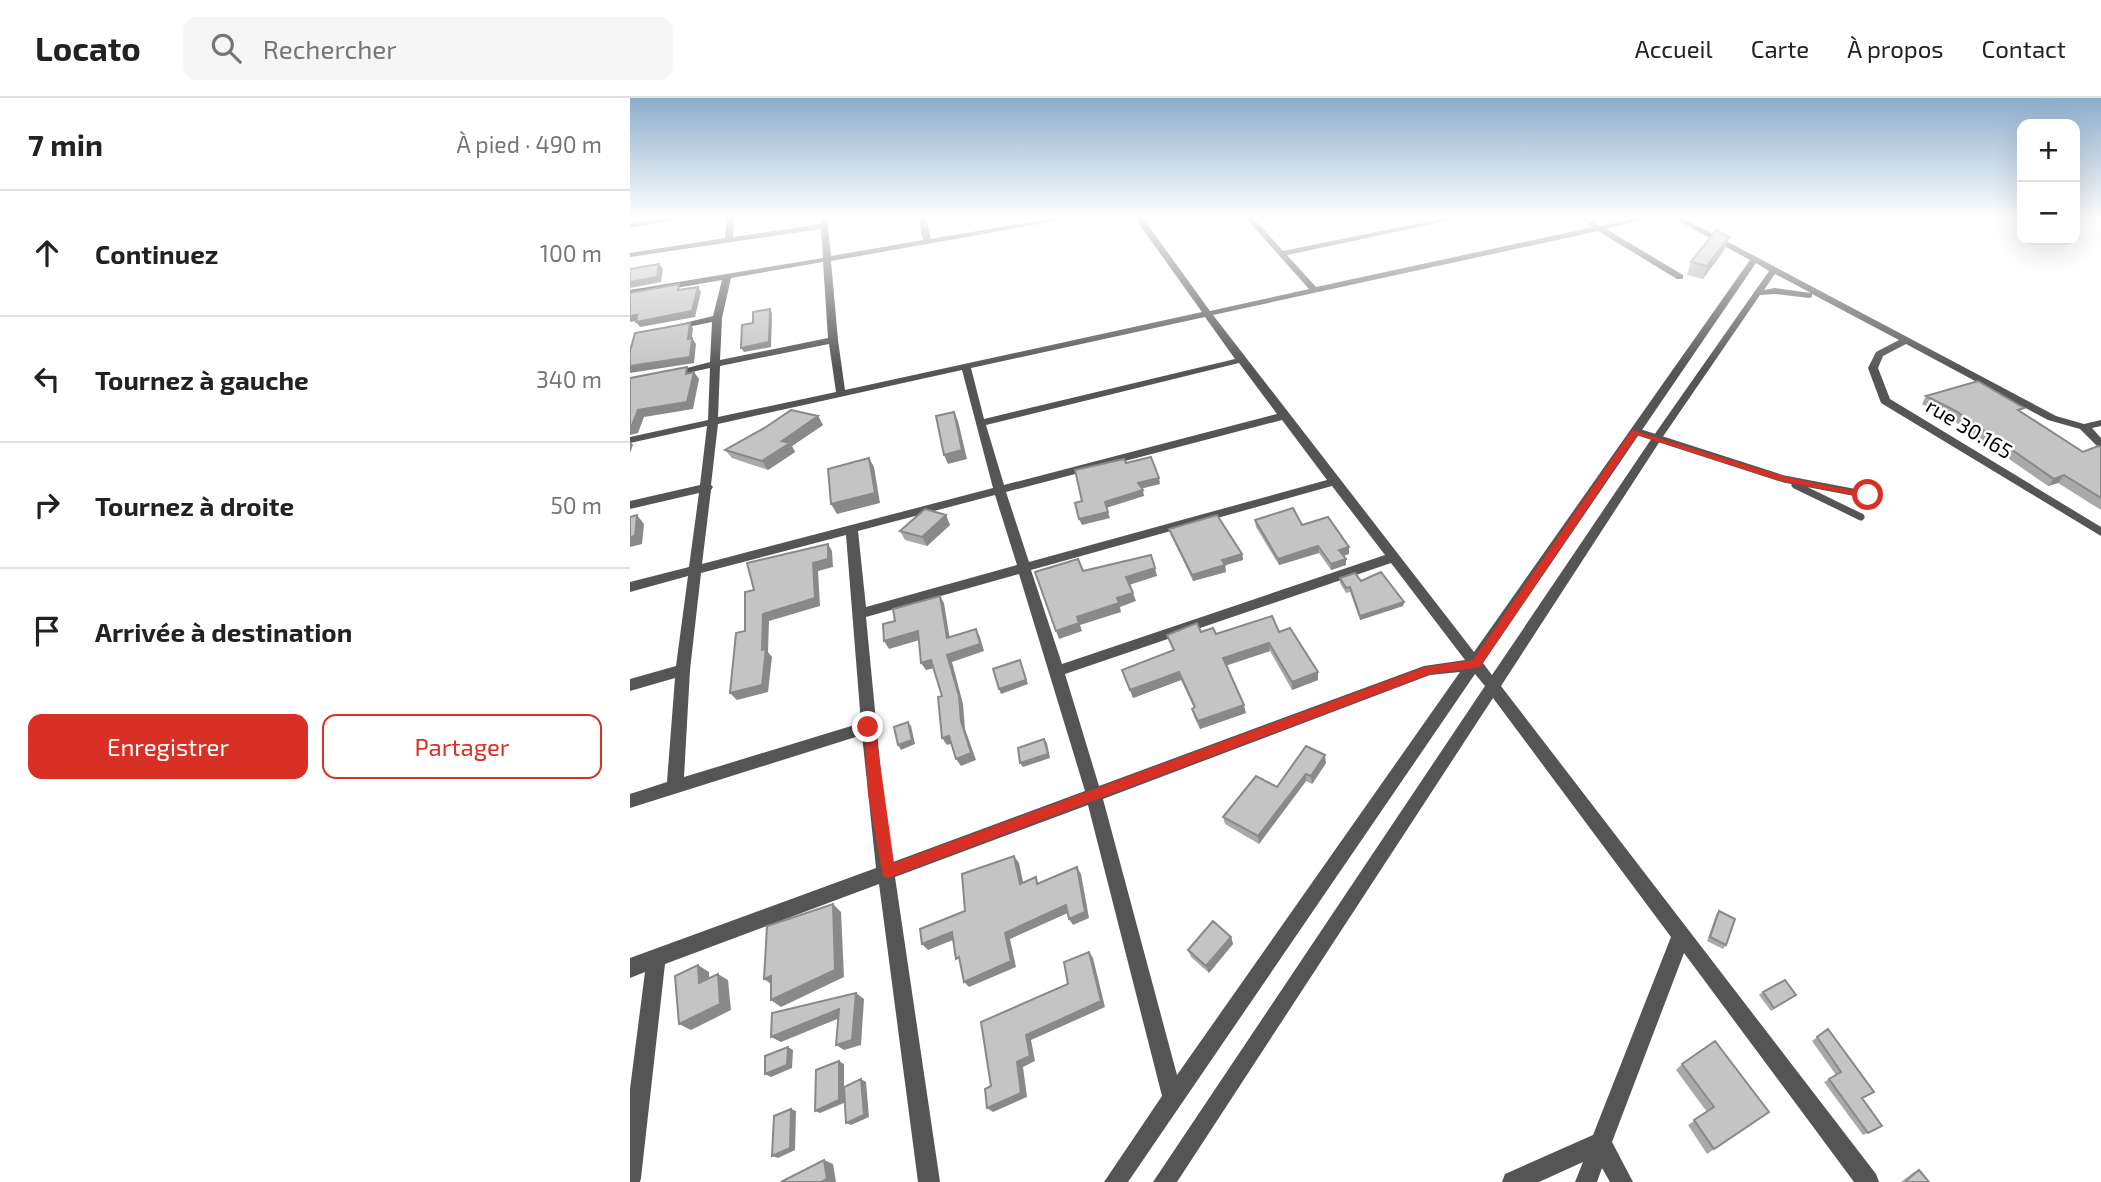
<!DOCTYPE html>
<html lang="fr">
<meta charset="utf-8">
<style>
body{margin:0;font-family:"Exo 2",sans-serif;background:#f6f6f6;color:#222}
.controls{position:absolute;right:21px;top:21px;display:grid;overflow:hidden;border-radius:14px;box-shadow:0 7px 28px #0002}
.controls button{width:63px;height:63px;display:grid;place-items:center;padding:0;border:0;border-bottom:2px solid #e0e0e0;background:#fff;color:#222;font:35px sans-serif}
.stop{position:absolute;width:21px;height:21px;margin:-16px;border:5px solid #d93025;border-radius:50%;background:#fff}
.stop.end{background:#d93025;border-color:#fff;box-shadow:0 2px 7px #0008}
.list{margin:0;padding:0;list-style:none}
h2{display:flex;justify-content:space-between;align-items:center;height:91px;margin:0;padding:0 28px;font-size:30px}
h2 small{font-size:23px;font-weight:400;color:#767676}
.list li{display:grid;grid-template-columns:46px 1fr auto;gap:21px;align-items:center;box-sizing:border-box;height:126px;padding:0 28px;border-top:2px solid #e0e0e0}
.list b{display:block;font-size:26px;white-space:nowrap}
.list em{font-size:23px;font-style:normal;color:#767676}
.actions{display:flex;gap:14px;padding:21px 28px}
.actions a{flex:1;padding:16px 0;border:2px solid #d93025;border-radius:14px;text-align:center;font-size:24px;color:#d93025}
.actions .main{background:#d93025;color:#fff}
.icon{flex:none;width:38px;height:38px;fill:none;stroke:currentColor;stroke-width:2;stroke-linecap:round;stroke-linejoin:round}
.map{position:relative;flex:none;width:1471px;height:1084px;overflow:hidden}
header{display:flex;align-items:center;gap:42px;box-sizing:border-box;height:98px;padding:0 35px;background:#fff;border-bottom:2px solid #e0e0e0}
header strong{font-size:33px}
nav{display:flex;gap:38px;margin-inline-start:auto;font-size:24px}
.search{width:490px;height:63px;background:#f6f6f6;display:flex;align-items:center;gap:18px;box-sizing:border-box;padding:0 24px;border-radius:14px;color:#767676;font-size:26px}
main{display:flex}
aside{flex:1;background:#fff}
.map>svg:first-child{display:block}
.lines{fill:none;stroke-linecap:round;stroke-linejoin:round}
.lane{stroke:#555;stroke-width:7}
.street{fill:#555;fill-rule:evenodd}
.wall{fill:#a9a9a9}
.shaded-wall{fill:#898989}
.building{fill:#c4c4c4;stroke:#898989;stroke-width:2}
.route{fill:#d93025}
.labels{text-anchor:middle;stroke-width:5;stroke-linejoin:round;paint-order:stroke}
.far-street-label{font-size:21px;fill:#000;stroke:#fff}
</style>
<header>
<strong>Locato</strong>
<div class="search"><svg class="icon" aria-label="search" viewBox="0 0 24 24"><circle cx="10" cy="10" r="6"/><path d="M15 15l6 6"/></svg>Rechercher</div>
<nav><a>Accueil</a><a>Carte</a><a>À propos</a><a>Contact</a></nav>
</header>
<main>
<aside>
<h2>7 min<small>À pied · 490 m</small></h2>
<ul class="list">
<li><svg class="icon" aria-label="ahead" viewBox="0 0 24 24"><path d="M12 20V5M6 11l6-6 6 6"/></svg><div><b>Continuez</b></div><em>100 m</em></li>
<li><svg class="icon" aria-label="left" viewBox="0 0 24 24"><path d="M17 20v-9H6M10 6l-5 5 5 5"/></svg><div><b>Tournez à gauche</b></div><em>340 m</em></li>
<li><svg class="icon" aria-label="right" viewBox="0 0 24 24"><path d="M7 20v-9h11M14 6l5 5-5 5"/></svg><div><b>Tournez à droite</b></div><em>50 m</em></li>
<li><svg class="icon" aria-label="arrive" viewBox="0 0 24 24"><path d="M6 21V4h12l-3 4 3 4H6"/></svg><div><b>Arrivée à destination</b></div></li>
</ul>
<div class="actions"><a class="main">Enregistrer</a><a>Partager</a></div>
</aside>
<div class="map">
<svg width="1471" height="1084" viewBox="0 0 1471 1084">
<rect width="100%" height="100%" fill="#fff"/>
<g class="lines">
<path class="lane" d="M 1005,333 L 1154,381 L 1238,397
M 1165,387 L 1231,419"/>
<path class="street" d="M 41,119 L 61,119 L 0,130 L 0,126 Z
M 97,119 L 105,119 L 103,139 L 191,126 L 191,119 L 197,119 L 201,158 L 293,142 L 288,119 L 296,119 L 301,141 L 429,119 L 448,119 L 201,163 L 208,242 L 215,292 L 572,214 L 504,119 L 512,119 L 580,213 L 679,191 L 615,119 L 623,119 L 653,153 L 820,119 L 836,119 L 657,157 L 686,189 L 963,129 L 947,119 L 957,119 L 970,128 L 1009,119 L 1024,119 L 976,131 L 1053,177 L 1053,181 L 1047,181 L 968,133 L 583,217 L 844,554 L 1120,162 L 1041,119 L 1051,119 L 1426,318 L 1454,326 L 1471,322 L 1471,328 L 1462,330 L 1471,340 L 1471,349 L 1467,348 L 1450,331 L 1418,322 L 1276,246 L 1253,258 L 1248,270 L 1260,301 L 1471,429 L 1471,438 L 1251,305 L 1238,270 L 1246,254 L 1269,242 L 1182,196 L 1182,199 L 1179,200 L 1145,196 L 1130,197 L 1032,340 L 871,588 L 1246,1076 L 1249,1084 L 1224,1084 L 1054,855 L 982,1044 L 1003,1084 L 980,1084 L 972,1070 L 967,1084 L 945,1084 L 953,1064 L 909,1084 L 872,1084 L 875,1076 L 963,1037 L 1041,839 L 863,600 L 547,1084 L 523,1084 L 855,588 L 845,576 L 498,1084 L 474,1084 L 532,998 L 458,707 L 265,779 L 310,1084 L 288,1084 L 249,786 L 35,866 L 11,1080 L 10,1084 L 0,1084 L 0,991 L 15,874 L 0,880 L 0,860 L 246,770 L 232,637 L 0,710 L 0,696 L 37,684 L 45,580 L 0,593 L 0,581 L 46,568 L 58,478 L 0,494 L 0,484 L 59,469 L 69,395 L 0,411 L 0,403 L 70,387 L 77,328 L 0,345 L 0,339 L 78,322 L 80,270 L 43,278 L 38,275 L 80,264 L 82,224 L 43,232 L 38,229 L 83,218 L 92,182 L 0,198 L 0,192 L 193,160 L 191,131 L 0,159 L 0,155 L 95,140 ZM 193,164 L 198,240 L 90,262 L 92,220 L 101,180 ZM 1126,165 L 1139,173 L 1022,340 L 862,577 L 853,565 ZM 1145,176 L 1181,195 L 1145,190 L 1134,192 ZM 575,219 L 605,261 L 354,321 L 341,270 ZM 199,246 L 206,294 L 88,319 L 90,268 ZM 609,265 L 647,316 L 374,387 L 356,327 ZM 332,272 L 363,390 L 72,466 L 81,392 L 83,389 L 81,387 L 88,326 ZM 652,322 L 697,382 L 399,464 L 376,394 ZM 702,388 L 755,457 L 432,566 L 401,472 ZM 365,397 L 387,467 L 236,509 L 228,433 ZM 216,437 L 231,625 L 54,679 L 60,572 L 71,475 ZM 761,465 L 835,562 L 794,568 L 469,688 L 435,576 ZM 389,476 L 455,693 L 263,764 L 253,696 L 236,519 ZM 830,574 L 547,977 L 473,701 L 800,577 Z"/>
</g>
<path class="wall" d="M 1099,139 L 1095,151 L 1073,181 L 1057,177 L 1061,164 Z
M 1296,298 L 1391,314 L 1453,354 L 1471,349 L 1471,412 L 1428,385 L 1418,388 L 1321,321 L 1292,306 Z
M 188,318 L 193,327 L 162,348 L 165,354 L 138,372 L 102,360 L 95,352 Z
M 316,417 L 320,427 L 297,448 L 275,442 L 270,433 Z
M 625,422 L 672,427 L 719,456 L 713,458 L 716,467 L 701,472 L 689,455 L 649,467 L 626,429 Z
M 539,431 L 612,456 L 613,462 L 595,467 L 596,474 L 563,483 L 541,437 Z
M 710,480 L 731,483 L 774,504 L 773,508 L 730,522 L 720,494 L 716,495 L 710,485 Z
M 571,534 L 586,536 L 649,534 L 688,582 L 662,592 L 640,553 L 597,567 L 616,615 L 570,631 L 564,619 L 562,611 L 564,610 L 551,582 L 503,600 L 492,572 L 543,553 L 537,537 Z
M 696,665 L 682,686 L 676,683 L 629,746 L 595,726 L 593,719 L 647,689 Z
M 1089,813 L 1096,847 L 1093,851 L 1077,843 L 1086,817 Z
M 601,839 L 603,846 L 579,875 L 561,859 L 558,852 Z
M 1133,894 L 1166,897 L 1141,913 L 1129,897 Z
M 1198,931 L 1232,1000 L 1252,1028 L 1233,1037 L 1194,984 L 1206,977 L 1182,943 Z
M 1052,966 L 1139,1014 L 1077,1056 L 1058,1027 L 1077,1014 L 1046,972 Z
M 1289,1072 L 1299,1084 L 1271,1084 L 1284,1074 Z"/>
<path class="shaded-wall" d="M 1099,139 L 1095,151 L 1073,181 L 1077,168 Z
M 29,166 L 33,171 L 31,184 L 0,190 L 0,184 Z
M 68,189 L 71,194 L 65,219 L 10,229 L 6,224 Z
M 140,211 L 142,216 L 141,249 L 114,254 L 111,250 Z
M 7,217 L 11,222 L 0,224 L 0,218 Z
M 60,225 L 63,230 L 61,246 L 62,240 L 66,246 L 64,265 L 0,275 L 0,268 L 58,241 Z
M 64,274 L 69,281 L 63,311 L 14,319 L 8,335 L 0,337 L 0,328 L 8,312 Z
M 324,314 L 328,323 L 337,361 L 318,366 L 314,357 Z
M 188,318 L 193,327 L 162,348 L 165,354 L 138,372 L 132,363 L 152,343 Z
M 0,343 L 3,347 L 0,355 Z
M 239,360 L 244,369 L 250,405 L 207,416 L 201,406 Z
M 1434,377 L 1428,385 L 1418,388 L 1424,381 Z
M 529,380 L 530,386 L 510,391 L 508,385 Z
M 513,392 L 514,398 L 476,410 L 475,404 Z
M 478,414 L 480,420 L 452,427 L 449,421 Z
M 7,417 L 14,426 L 12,446 L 0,449 L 0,439 Z
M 316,417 L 320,427 L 297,448 L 292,439 Z
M 198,446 L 202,453 L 203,469 L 188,473 L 190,508 L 139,523 L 138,554 L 142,559 L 138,594 L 107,602 L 100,595 L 132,552 L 133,516 L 183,465 Z
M 688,448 L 689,455 L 649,467 L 648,461 Z
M 719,449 L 719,456 L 710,459 L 709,452 Z
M 612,456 L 613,462 L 593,468 L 592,462 Z
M 716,461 L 716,467 L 701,472 L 701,466 Z
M 595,467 L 596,474 L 563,483 L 562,477 Z
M 525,470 L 527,478 L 499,487 L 496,479 Z
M 503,495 L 506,503 L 490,509 L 491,514 L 450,527 L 452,533 L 429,541 L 426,533 L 447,519 L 487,500 Z
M 310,498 L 314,505 L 321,548 L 317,540 Z
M 774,504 L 773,508 L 730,522 L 730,518 Z
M 346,531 L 350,539 L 354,553 L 322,564 L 333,606 L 335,631 L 346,662 L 331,668 L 326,661 L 331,623 L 317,557 Z
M 288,533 L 293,541 L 259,551 L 254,543 Z
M 639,545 L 640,553 L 595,568 L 593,560 Z
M 301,562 L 305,570 L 296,572 L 291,565 Z
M 390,562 L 398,586 L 371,596 L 369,591 Z
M 549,574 L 551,582 L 503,600 L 500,592 Z
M 688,574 L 688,582 L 662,592 L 662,584 Z
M 614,607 L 616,615 L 570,631 L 568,623 Z
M 278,624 L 281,628 L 285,646 L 271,652 L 268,647 Z
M 319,638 L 324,645 L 317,647 L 312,640 Z
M 414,641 L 417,645 L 420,660 L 393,669 L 390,665 Z
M 695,657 L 696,665 L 682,686 L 681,678 Z
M 676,676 L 676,683 L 629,746 L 628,738 Z
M 384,758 L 389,765 L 395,793 L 390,786 Z
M 447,769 L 451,776 L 459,820 L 443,827 L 439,821 Z
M 203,806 L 211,814 L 214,879 L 151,909 L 141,902 Z
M 436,807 L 440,814 L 380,841 L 386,869 L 339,889 L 334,884 L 375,835 Z
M 322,834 L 328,840 L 298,852 L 292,846 Z
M 601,839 L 603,846 L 579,875 L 576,868 Z
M 459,854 L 463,860 L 475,909 L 401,942 L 405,963 L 393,969 L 397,999 L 363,1014 L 357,1010 L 396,937 L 471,903 Z
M 68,867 L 79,874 L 80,891 L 69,885 Z
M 88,876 L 98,882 L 101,912 L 61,932 L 49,926 Z
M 141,878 L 144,888 L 134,881 Z
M 226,895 L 234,901 L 231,947 L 214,952 L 206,947 Z
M 209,911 L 217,917 L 151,944 L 141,939 Z
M 158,949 L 163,952 L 162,970 L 141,979 L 135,976 Z
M 209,963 L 214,966 L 214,1005 L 190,1015 L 185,1013 Z
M 231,981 L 236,984 L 239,1019 L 221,1027 L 216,1025 Z
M 161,1011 L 166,1013 L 165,1052 L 148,1060 L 142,1058 Z
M 194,1062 L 203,1066 L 206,1084 L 191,1084 Z"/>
<path class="building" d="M 1086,132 L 1099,139 L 1077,168 L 1061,164 Z
M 29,166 L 27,179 L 0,184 L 0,171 Z
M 49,186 L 48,192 L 68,189 L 62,213 L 6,224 L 7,217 L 0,218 L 0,195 Z
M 140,211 L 139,244 L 111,250 L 112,227 L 123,225 L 123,214 Z
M 60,225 L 58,241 L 62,240 L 60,259 L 0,268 L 0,253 L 5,235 Z
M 57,269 L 56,276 L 64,274 L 57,304 L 8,312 L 2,327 L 0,328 L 0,280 Z
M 1348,283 L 1394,310 L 1388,312 L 1453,354 L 1468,348 L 1471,349 L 1471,400 L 1434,377 L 1424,381 L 1326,313 L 1296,298 Z
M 161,312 L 188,318 L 152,343 L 160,345 L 132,363 L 95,352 L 136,329 Z
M 324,314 L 332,352 L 314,357 L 306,318 Z
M 521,359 L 529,380 L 508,385 L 513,392 L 475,404 L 478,414 L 449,421 L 445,405 L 452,403 L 445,372 L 494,361 L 496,365 Z
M 239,360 L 245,395 L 201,406 L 198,371 Z
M 663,410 L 672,427 L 698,419 L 719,449 L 709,452 L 716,461 L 701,466 L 688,448 L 648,461 L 625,422 Z
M 295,411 L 316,417 L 292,439 L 270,433 Z
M 7,417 L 5,438 L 0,439 L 0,419 Z
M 587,417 L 612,456 L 592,462 L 595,467 L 562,477 L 539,431 Z
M 198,446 L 198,461 L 183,465 L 185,500 L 133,516 L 132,552 L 136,551 L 132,587 L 100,595 L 106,535 L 115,533 L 115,494 L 124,492 L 117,465 Z
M 521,457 L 525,470 L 496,479 L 503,495 L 487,500 L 489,505 L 447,519 L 449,525 L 426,533 L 405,474 L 448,461 L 453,473 Z
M 751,474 L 774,504 L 730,518 L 720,489 L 716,490 L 710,480 L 725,475 L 731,483 Z
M 310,498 L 317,540 L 346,531 L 350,546 L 317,557 L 329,598 L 331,623 L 341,655 L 326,661 L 319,638 L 312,640 L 308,599 L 312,598 L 301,562 L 291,565 L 288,533 L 254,543 L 253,526 L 265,523 L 263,511 Z
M 642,518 L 649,534 L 660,530 L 688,574 L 662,584 L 639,545 L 593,560 L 614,607 L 568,623 L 562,611 L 565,609 L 549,574 L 500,592 L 492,572 L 544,552 L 537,537 L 567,525 L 571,534 L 583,530 L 586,536 Z
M 390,562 L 396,582 L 369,591 L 363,571 Z
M 278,624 L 282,642 L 268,647 L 264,629 Z
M 414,641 L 418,656 L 390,665 L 388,650 Z
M 676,648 L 695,657 L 681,678 L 676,676 L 628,738 L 593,719 L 626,678 L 647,689 Z
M 384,758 L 390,786 L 406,779 L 407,786 L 447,769 L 455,814 L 439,821 L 436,807 L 375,835 L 381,863 L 334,884 L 329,859 L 326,861 L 322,834 L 292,846 L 290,831 L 335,813 L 332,776 Z
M 203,806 L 205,872 L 141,902 L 141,878 L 134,881 L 137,828 Z
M 1089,813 L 1105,821 L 1096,847 L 1080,839 Z
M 583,823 L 601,839 L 576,868 L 558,852 Z
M 459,854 L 471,903 L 396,937 L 400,958 L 387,964 L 391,995 L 357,1010 L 355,991 L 361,988 L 351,924 L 438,886 L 434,864 Z
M 68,867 L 69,885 L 88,876 L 90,906 L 49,926 L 45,878 Z
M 1155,882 L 1166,897 L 1144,910 L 1133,894 Z
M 226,895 L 222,942 L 206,947 L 209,911 L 141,939 L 142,915 Z
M 1198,931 L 1244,994 L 1232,1000 L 1252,1028 L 1238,1035 L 1199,981 L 1211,974 L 1187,939 Z
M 1085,943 L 1139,1014 L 1084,1051 L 1064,1022 L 1084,1009 L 1052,966 Z
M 158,949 L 157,967 L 135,976 L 135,958 Z
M 209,963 L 209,1002 L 185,1013 L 186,972 Z
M 231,981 L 234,1017 L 216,1025 L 214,989 Z
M 161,1011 L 160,1050 L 142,1058 L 144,1018 Z
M 194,1062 L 197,1081 L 191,1084 L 151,1084 Z
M 1289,1072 L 1299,1084 L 1277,1084 L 1276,1083 Z"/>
<linearGradient id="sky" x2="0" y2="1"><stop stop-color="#8cadcc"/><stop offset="0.44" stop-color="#fff"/><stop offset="1" stop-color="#fff" stop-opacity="0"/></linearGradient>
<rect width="1471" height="271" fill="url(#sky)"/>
<path class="route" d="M 1002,332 L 1156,379 L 1243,397 L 1238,400 L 1151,383 L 1007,337 L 850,569 L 800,576 L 258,780 L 253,778 L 238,696 L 234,625 L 238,624 L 245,629 L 264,765 L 795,569 L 843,562 Z"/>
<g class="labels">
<g class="far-street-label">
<text transform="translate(1339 331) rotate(31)" y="7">rue 30.165</text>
</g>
</g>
</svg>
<div class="controls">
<button>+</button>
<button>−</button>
</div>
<div class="stop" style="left:1238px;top:397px"></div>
<div class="stop end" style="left:238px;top:629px"></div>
</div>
</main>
